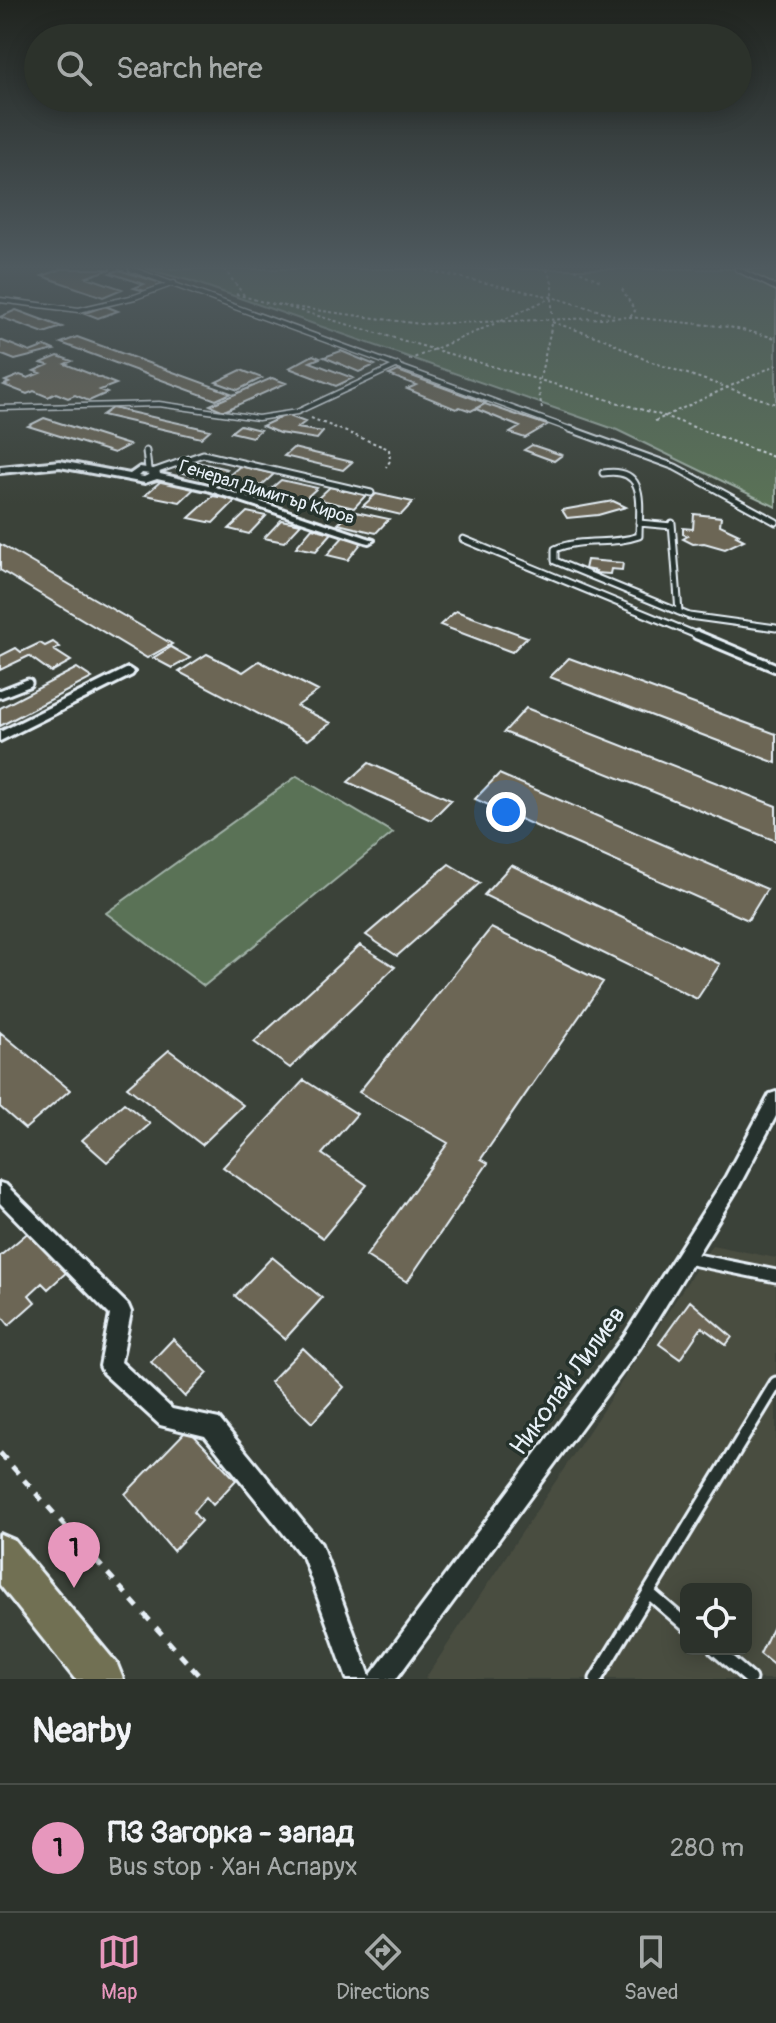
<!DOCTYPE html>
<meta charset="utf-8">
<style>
body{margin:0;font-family:Pangolin,sans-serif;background:#383e37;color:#f1f3f6}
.controls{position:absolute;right:24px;bottom:24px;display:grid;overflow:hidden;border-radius:12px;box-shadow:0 4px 20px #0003}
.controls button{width:72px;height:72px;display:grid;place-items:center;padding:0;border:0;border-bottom:2px solid #484d47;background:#2c322b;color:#f1f3f6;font:40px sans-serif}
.you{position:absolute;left:506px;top:812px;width:28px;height:28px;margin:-20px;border:6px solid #fff;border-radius:50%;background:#1a73e8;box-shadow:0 0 0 12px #1a73e833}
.badge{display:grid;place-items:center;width:52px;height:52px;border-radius:50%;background:#e797bd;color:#111;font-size:26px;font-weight:700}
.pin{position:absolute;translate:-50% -66px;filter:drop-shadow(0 2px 4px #0008)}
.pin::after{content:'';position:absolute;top:42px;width:28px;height:24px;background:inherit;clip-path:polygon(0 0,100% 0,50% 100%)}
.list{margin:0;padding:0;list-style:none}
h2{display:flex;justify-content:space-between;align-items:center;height:104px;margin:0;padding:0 32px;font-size:34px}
h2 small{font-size:26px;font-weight:400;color:#a6aaa9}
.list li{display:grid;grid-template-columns:52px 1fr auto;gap:24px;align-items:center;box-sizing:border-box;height:128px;padding:0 32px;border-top:2px solid #484d47}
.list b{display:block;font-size:30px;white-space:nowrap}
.list p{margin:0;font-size:26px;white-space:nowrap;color:#a6aaa9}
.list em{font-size:26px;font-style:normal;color:#a6aaa9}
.icon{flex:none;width:44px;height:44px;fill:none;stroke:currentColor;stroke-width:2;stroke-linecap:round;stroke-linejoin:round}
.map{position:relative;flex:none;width:776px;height:1679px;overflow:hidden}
.search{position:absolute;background:#2c322b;box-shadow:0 4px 20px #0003;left:24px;right:24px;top:24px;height:88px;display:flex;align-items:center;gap:20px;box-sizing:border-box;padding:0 28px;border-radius:44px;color:#a6aaa9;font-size:30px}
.sheet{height:232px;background:#2c322b}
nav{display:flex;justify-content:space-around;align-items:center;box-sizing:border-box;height:112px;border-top:2px solid #484d47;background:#2c322b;font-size:22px;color:#a6aaa9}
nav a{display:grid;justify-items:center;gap:4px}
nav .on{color:#e797bd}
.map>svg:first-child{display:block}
.built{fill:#4a4d41;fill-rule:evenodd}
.green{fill:#5a7257;stroke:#a1b2a8;stroke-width:2}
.building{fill:#6c6654;stroke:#e8f1f8;stroke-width:2}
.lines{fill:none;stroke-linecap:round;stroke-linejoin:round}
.service-far3-casing{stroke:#e8f1f8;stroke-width:7}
.service-far2-casing{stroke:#e8f1f8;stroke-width:9}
.service-far1-casing{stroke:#e8f1f8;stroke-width:13}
.service-casing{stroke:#e8f1f8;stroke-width:17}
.minor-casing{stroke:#e8f1f8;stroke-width:6}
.primary-casing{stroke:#e8f1f8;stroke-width:6}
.path-far1{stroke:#e8f1f8;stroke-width:2;stroke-dasharray:3 3;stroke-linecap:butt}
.path{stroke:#e8f1f8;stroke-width:5;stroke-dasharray:9 9;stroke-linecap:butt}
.service-far3{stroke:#26332d;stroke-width:4}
.service-far2{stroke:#26332d;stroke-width:5}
.service-far1{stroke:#26332d;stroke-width:7}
.service{stroke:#26332d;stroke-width:11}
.minor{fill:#26332d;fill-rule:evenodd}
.primary{fill:#716f52;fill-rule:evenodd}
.labels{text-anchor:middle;stroke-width:7;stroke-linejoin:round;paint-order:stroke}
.far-street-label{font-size:18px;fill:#e8f1f8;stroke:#26332d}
.near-street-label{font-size:26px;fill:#e8f1f8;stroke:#26332d}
</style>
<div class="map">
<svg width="776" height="1679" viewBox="0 0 776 1679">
<rect width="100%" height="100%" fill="#3b4239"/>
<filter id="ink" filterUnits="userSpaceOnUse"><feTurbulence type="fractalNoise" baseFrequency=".0125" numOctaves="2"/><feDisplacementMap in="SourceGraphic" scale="16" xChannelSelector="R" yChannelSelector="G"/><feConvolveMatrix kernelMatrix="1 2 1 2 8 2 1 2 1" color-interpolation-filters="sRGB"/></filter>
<g filter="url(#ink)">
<path class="built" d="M 712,1245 L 776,1258 L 776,1679 L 425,1679 ZM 686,1589 L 746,1589 L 746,1649 L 686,1649 Z"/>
<path class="green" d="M 146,269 L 776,269 L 776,507 L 617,430 L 191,281 Z
M 297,776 L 393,833 L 204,986 L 106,913 Z"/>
<path class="building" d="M 62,269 L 111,269 L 87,277 L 122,289 L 103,297 L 42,276 Z
M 119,270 L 164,284 L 145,291 L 134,288 L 144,284 L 110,273 Z
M 105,306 L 118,311 L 98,318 L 85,313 Z
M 16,310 L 62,327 L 44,333 L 0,317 Z
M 77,337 L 231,393 L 216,400 L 61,343 Z
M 0,340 L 30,352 L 45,346 L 54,350 L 15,360 L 0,354 Z
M 341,351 L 375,365 L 359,372 L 324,357 Z
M 313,355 L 320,358 L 310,362 L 353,378 L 336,386 L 289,368 Z
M 58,356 L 72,361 L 65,364 L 116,384 L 100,390 L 107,393 L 89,401 L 75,395 L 68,398 L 56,393 L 48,397 L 34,391 L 27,394 L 4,385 L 9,383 L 5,381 L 20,375 L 28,378 L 40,373 L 34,371 L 48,365 L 41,363 Z
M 241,370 L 262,378 L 238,390 L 216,382 Z
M 398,371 L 486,403 L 471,411 L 460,407 L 456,409 L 407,389 L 416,385 L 389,375 Z
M 272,378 L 286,383 L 224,411 L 210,405 Z
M 485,404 L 511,413 L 547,425 L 525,438 L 510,433 L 520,427 L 476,409 Z
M 112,408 L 210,430 L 201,438 L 102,415 Z
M 286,415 L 305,422 L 297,428 L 323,432 L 317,439 L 279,433 L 262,426 Z
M 44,418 L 129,445 L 114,453 L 28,426 Z
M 240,425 L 260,430 L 252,437 L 231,432 Z
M 532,445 L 562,455 L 554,461 L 524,450 Z
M 293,448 L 352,462 L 343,470 L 284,456 Z
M 193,461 L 227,469 L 213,480 L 179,472 Z
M 240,466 L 274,474 L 261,486 L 226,478 Z
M 281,480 L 317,488 L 304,500 L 267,492 Z
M 161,481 L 196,487 L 180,502 L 145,495 Z
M 330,487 L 366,495 L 354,508 L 317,499 Z
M 376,494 L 413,502 L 401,515 L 363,506 Z
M 213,496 L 236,500 L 213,523 L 189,518 Z
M 613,501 L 626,507 L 598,515 L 567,518 L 562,510 Z
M 351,511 L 389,519 L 376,533 L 338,524 Z
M 247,512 L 266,516 L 249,534 L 229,529 Z
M 694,514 L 721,517 L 720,525 L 739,534 L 736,536 L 744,540 L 725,549 L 704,543 L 693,544 L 683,539 L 688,536 L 683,534 L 683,528 L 693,529 Z
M 281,520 L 301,524 L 284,542 L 264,538 Z
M 312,528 L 332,533 L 316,551 L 296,547 Z
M 343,537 L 363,541 L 348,560 L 327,555 Z
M 0,544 L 172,644 L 147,658 L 0,570 Z
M 587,560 L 623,563 L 622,570 L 611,569 L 610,574 L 595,573 L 596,571 L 585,569 Z
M 456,611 L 527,637 L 512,652 L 440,625 Z
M 53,642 L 60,647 L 54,650 L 71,661 L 51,672 L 29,656 L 0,670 L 0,656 L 16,648 L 21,652 L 40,643 L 45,646 Z
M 171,647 L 190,658 L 172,668 L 153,658 Z
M 207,654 L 243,672 L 259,661 L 318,691 L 297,706 L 331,723 L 308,740 L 179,672 Z
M 569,658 L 776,734 L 776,763 L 550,677 Z
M 77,668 L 92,678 L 0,726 L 0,708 Z
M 526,708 L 776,806 L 776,841 L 504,732 Z
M 369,763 L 451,800 L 431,820 L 348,782 Z
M 499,774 L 767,889 L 748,920 L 475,799 Z
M 449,864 L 480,883 L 397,956 L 366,935 Z
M 511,865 L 720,964 L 697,999 L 484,895 Z
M 491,928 L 603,982 L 481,1159 L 488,1163 L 407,1282 L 366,1256 L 448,1143 L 359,1092 Z
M 360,945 L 395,967 L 290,1068 L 254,1042 Z
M 0,1032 L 70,1090 L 25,1129 L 0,1107 Z
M 169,1050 L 243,1105 L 202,1145 L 127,1087 Z
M 304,1080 L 357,1114 L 322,1154 L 367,1185 L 323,1238 L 223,1167 Z
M 124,1103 L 150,1124 L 107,1162 L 82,1140 Z
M 31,1230 L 69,1270 L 48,1289 L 42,1283 L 29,1295 L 35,1302 L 9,1325 L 0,1314 L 0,1256 Z
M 272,1257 L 322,1298 L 285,1339 L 235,1296 Z
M 690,1301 L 732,1337 L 726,1345 L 702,1327 L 680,1359 L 659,1344 Z
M 173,1339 L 208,1373 L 185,1397 L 151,1362 Z
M 303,1348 L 344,1387 L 312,1423 L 270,1382 Z
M 188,1429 L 236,1480 L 213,1505 L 206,1497 L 193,1512 L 201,1521 L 173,1551 L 125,1494 Z
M 776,1620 L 776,1667 L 760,1654 Z"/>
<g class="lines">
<g class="service-far3-casing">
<path id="service-far3" d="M 131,269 L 575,431
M 737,269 L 776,288
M 0,300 L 79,310 L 135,297 L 174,283
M 0,408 L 159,404 L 258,418 L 297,412 L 398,365"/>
</g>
<g class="service-far2-casing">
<path id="service-far2" d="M 570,429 L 675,467 L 776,522
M 146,451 L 148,469
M 155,471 L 203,454 L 371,493
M 603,473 C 648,466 639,505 639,536 C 611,546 582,537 555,549 L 555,561 L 689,616 L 776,628
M 639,523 L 672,526
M 672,523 L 679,612
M 463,539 L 701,637"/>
</g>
<g class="service-far1-casing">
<path id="service-far1" d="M 697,635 L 776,668
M 0,694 L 28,683"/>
</g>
<g class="service-casing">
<path id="service" d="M 687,1258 L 776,1276
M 649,1593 L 686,1625
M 715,1649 L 750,1679
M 596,1679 L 776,1383"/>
</g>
<g class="minor-casing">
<path id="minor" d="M 60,461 L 130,474 L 140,467 L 159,470 L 160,474 L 213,486 L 374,540 L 369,543 L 365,542 L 207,490 L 157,479 L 145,483 L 60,467 L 0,473 L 0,467 ZM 142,473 L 150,474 L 144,477 L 139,476 Z
M 128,668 L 134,672 L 132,675 L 0,741 L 0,732 Z
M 776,1092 L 776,1116 L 738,1188 L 639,1349 L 396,1679 L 347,1679 L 304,1559 L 205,1436 L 160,1425 L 103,1373 L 100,1366 L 110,1315 L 0,1203 L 0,1183 L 6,1185 L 128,1305 L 131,1312 L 121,1362 L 172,1409 L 219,1419 L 321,1544 L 370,1676 L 625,1335 L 726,1176 L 770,1094 Z"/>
</g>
<g class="primary-casing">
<path id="primary" d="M 0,1534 L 14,1540 L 117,1664 L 123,1679 L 75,1679 L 0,1585 Z"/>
</g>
<path class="path-far1" d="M 224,269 L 244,295
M 420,269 L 552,297 L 614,315
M 547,269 L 552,283 L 552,316
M 575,269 L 601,281
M 622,289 L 635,311 L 630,317
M 236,294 L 270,304 L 420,324 L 630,317
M 277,304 L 664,416 L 776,458
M 629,317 L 729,327 L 776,338
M 501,321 L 552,297
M 552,322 L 607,340 L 646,360 L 776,404
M 409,360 L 494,324
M 542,409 L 538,387 L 552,324
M 311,418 L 389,449 L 390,461 L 386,467
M 655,421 L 776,365"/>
<path class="path" d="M 0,1453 L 202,1679"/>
<use href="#service-far3" class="service-far3"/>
<use href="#service-far2" class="service-far2"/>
<use href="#service-far1" class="service-far1"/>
<use href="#service" class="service"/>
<use href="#minor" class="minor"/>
<use href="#primary" class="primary"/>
</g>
</g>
<linearGradient id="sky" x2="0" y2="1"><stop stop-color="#20241f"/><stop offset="0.53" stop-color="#4f5a5f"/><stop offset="1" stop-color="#4f5a5f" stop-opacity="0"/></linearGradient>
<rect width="776" height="504" fill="url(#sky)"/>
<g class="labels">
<g class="far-street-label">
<text transform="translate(267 492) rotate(17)" y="6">Генерал Димитър Киров</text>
</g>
<g class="near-street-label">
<text transform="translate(567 1380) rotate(-54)" y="9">Николай Лилиев</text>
</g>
</g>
</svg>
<div class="controls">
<button><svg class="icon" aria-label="locate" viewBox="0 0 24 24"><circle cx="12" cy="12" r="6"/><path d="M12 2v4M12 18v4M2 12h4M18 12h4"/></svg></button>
</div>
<div class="you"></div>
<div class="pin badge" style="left:74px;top:1588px">1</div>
<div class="search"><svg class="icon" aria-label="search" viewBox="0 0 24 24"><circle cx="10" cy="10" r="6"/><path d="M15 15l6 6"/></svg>Search here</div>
</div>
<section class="sheet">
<h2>Nearby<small></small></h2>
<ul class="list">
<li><span class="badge">1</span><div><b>ПЗ Загорка - запад</b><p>Bus stop · Хан Аспарух</p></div><em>280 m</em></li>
</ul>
</section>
<nav>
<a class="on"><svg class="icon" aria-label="map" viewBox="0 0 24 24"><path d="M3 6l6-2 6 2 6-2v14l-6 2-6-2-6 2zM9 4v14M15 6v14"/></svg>Map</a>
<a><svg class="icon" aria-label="directions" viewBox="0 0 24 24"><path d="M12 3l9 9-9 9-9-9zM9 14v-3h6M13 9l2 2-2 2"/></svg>Directions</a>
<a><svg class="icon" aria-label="saved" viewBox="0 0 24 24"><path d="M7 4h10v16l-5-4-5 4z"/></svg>Saved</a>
</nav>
